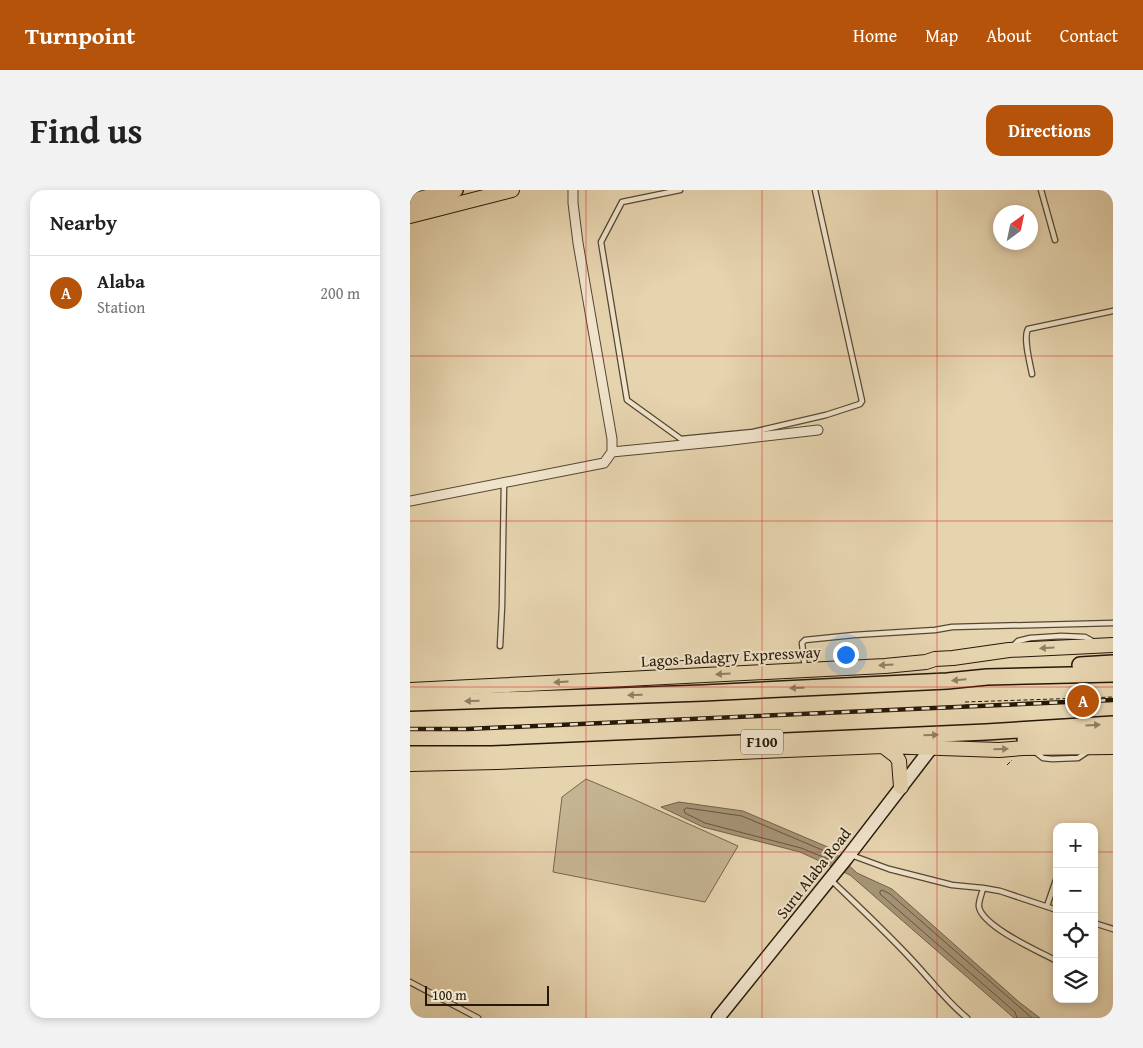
<!DOCTYPE html>
<meta charset="utf-8">
<style>
body{margin:0;font-family:"Gentium Book Plus",serif;background:#f2f2f2;color:#222}
.controls{position:absolute;right:15px;bottom:15px;display:grid;overflow:hidden;border-radius:10px;box-shadow:0 2px 8px #0003}
.controls button{width:45px;height:45px;display:grid;place-items:center;padding:0;border:0;border-bottom:1px solid #e0e0e0;background:#fff;color:#222;font:25px sans-serif}
.compass{position:absolute;left:583px;top:15px;width:45px;height:45px;border-radius:50%;background:#fff;box-shadow:0 2px 8px #0003;rotate:33deg}
.scale{position:absolute;left:15px;bottom:12px;width:124px;box-sizing:border-box;padding-left:5px;border:2px solid #261807;border-top:0;font-size:14px;line-height:18px;white-space:nowrap;color:#261807;-webkit-text-stroke:4px #efe3cb;paint-order:stroke}
.you{position:absolute;left:435px;top:464px;width:18px;height:18px;margin:-12px;border:4px solid #fff;border-radius:50%;background:#1a73e8;box-shadow:0 0 0 8px #1a73e833}
.badge{display:grid;place-items:center;width:32px;height:32px;border-radius:50%;background:#b45309;color:#fff;font-size:16px;font-weight:700}
.pin{position:absolute;translate:-50% -50%;border:2px solid #fff;box-shadow:0 1px 5px #0006}
.list{margin:0;padding:0;list-style:none}
h2{display:flex;justify-content:space-between;align-items:center;height:65px;margin:0;padding:0 20px;font-size:21px}
h2 small{font-size:16px;font-weight:400;color:#767676}
.list li{display:grid;grid-template-columns:32px 1fr auto;gap:15px;align-items:center;box-sizing:border-box;height:75px;padding:0 20px;border-top:1px solid #e0e0e0}
.list b{display:block;font-size:19px;white-space:nowrap}
.list p{margin:0;font-size:16px;white-space:nowrap;color:#767676}
.list em{font-size:16px;font-style:normal;color:#767676}
.icon{flex:none;width:28px;height:28px;fill:none;stroke:currentColor;stroke-width:2;stroke-linecap:round;stroke-linejoin:round}
.map{position:relative;flex:none;width:703px;height:828px;overflow:hidden;border-radius:15px}
header{display:flex;align-items:center;gap:30px;box-sizing:border-box;height:70px;padding:0 25px;background:#b45309;color:#fff}
header strong{font-size:24px}
nav{display:flex;gap:28px;margin-inline-start:auto;font-size:18px}
.intro{display:flex;align-items:center;justify-content:space-between;box-sizing:border-box;height:120px;padding:0 30px}
h1{margin:0;font-size:35px}
.button{padding:12px 22px;border-radius:15px;background:#b45309;color:#fff;font-size:18px;font-weight:700}
main{display:flex;gap:30px;padding:0 30px}
aside{flex:1;background:#fff;border-radius:15px;box-shadow:0 2px 8px #0003}
.map>svg:first-child{display:block}
.green{fill:#c5b492;stroke:#76664c}
.water{fill:#a59476;stroke:#72624a}
.lines{fill:none;stroke-linecap:round;stroke-linejoin:round}
.shore{stroke:#66563e;stroke-width:1}
.lane-casing{stroke:#564731;stroke-width:7}
.street-casing{stroke:#564731;stroke-width:11}
.secondary-casing{stroke:#261807;stroke-width:15}
.primary-casing{stroke:#261807;stroke-width:16}
.highway-casing{stroke:#261807;stroke-width:18}
.path{stroke:#261807;stroke-width:1;stroke-dasharray:4 2.5;stroke-linecap:butt}
.lane{stroke:#efe3cb;stroke-width:4.5}
.street{stroke:#efe3cb;stroke-width:9}
.secondary{stroke:#efe3cb;stroke-width:12}
.primary{stroke:#e6d4af;stroke-width:14}
.highway{stroke:#e6d4af;stroke-width:15}
.rail-casing{stroke:#261807;stroke-width:4.5}
.rail{stroke:#efe3cb;stroke-width:2.5;stroke-dasharray:8;stroke-linecap:butt}
.oneway{fill:#907f63}
.grid{fill:none;stroke:#d62828;stroke-width:1;stroke-opacity:0.55}
.labels{text-anchor:middle;stroke-width:4;stroke-linejoin:round;paint-order:stroke}
.shield{fill:#efe3cb;stroke:#625542;stroke-width:1}
.shield-label{font-size:15px;font-weight:bold;fill:#261807}
.street-label{font-size:16px;fill:#261807;stroke:#efe3cb}
</style>
<header>
<strong>Turnpoint</strong>
<nav><a>Home</a><a>Map</a><a>About</a><a>Contact</a></nav>
</header>
<div class="intro"><h1>Find us</h1><a class="button">Directions</a></div>
<main>
<aside>
<h2>Nearby<small></small></h2>
<ul class="list">
<li><span class="badge">A</span><div><b>Alaba</b><p>Station</p></div><em>200 m</em></li>
</ul>
</aside>
<div class="map">
<svg width="703" height="828" viewBox="0 0 703 828">
<rect width="100%" height="100%" fill="#e6d4af"/>
<filter id="stains"><feTurbulence type="fractalNoise" baseFrequency=".004" numOctaves="4"/><feColorMatrix values="0 0 0 0 .2 0 0 0 0 .09 0 0 0 0 .02 0 0 0 .5 -.17"/></filter>
<radialGradient id="worn" r=".72"><stop offset=".6" stop-color="#630" stop-opacity="0"/><stop offset="1" stop-color="#630" stop-opacity=".3"/></radialGradient>
<path class="green" d="M 176,589 L 223,609 L 328,656 L 295,712 L 143,682 L 152,607 Z"/>
<path class="water" d="M 269,612 L 333,621 L 420,658 L 447,683 L 482,699 L 609,812 L 630,828 L 604,828 L 440,685 L 390,662 L 293,637 L 251,617 Z"/>
<g class="lines">
<path class="shore" d="M 277,618 L 332,626 L 417,662 L 420,665 L 421,668 L 418,669 L 391,658 L 295,633 L 275,623 L 274,620 Z
M 607,828 L 605,822 L 470,704 L 470,701 L 472,700 L 480,704 L 622,828"/>
<g class="lane-casing">
<path id="lane" d="M 270,0 L 212,12 L 191,52 L 217,210 L 271,249 L 343,242 L 416,225 L 450,214 L 452,211 L 405,0
M 631,0 L 645,50
M 622,184 C 620,173 613,148 618,139 L 703,121
M 90,456 L 92,416 L 94,293
M 603,456 L 608,451 L 620,448 L 651,446 L 675,447 L 684,452
M 395,478 L 392,453 L 395,450 L 444,445 L 525,440 L 542,437 L 703,433
M 624,561 L 633,568 L 642,569 L 668,568 L 677,562
M 441,665 L 479,679 L 542,695 L 573,698 L 590,701 L 647,720
M 421,690 C 448,716 475,741 501,769 C 520,789 536,811 557,828
M 573,698 C 572,704 568,712 569,717 C 573,737 630,762 647,771
M 637,716 L 647,687
M 684,733 L 703,739
M 0,792 L 68,828"/>
</g>
<g class="street-casing">
<path id="street" d="M 202,262 L 314,251 L 408,240
M 0,311 L 194,273 L 202,262 L 202,249 L 168,53 L 163,13 L 163,0"/>
</g>
<g class="secondary-casing">
<path id="secondary" d="M 308,828 L 436,669 L 522,557"/>
</g>
<g class="primary-casing">
<path id="primary" d="M 0,26 L 102,0
M 0,500 L 475,476 L 516,472 L 525,469 L 543,468 L 599,460 L 703,455
M 473,556 L 486,566 L 489,571 L 491,597
M 0,574 L 87,572 L 473,556 L 589,560 L 613,558 L 703,557"/>
</g>
<g class="highway-casing">
<path id="highway" d="M 0,12 L 45,0
M 670,475 L 703,473
M 0,513 L 293,503 L 537,491 L 577,487 L 703,484
M 615,549 L 703,546
M 0,564 L 82,564 L 576,542 L 703,534"/>
</g>
<path class="path" d="M 555,512 L 703,507
M 555,515 L 565,515
M 597,575 L 602,570"/>
<use href="#lane" class="lane"/>
<use href="#street" class="street"/>
<use href="#secondary" class="secondary"/>
<use href="#primary" class="primary"/>
<use href="#highway" class="highway"/>
<g class="rail-casing">
<path id="rail" d="M 0,539 L 57,539 L 703,510"/>
</g>
<use href="#rail" class="rail"/>
</g>
<defs><path id="oneway-solid" d="M-6-.8H1V-3.2L6.5 0L1 3.2V.8H-6Z" transform="scale(1.25)"/></defs>
<g class="oneway">
<use href="#oneway-solid" transform="translate(637 458) rotate(177)"/>
<use href="#oneway-solid" transform="translate(476 475) rotate(176)"/>
<use href="#oneway-solid" transform="translate(313 484) rotate(177)"/>
<use href="#oneway-solid" transform="translate(549 490) rotate(175)"/>
<use href="#oneway-solid" transform="translate(151 492) rotate(177)"/>
<use href="#oneway-solid" transform="translate(387 498) rotate(178)"/>
<use href="#oneway-solid" transform="translate(225 505) rotate(178)"/>
<use href="#oneway-solid" transform="translate(62 511) rotate(178)"/>
<use href="#oneway-solid" transform="translate(683 535) rotate(-4)"/>
<use href="#oneway-solid" transform="translate(521 545) rotate(-2)"/>
<use href="#oneway-solid" transform="translate(591 559) rotate(-1)"/>
</g>
<path class="grid" d="M 176,0 L 176,828M 352,0 L 352,828M 527,0 L 527,828M 0,166 L 703,166M 0,331 L 703,331M 0,497 L 703,497M 0,662 L 647,662M 684,662 L 703,662"/>
<g class="labels">
<rect class="shield" x="331" y="539.5" width="42" height="25" rx="4"/>
<g class="shield-label">
<text x="352" y="557">F100</text>
</g>
<g class="street-label">
<text transform="translate(321 466) rotate(-3)" y="6">Lagos-Badagry Expressway</text>
<text transform="translate(403 683) rotate(-52)" y="6">Suru Alaba Road</text>
</g>
</g>
<rect width="100%" height="100%" filter="url(#stains)"/>
<rect width="100%" height="100%" fill="url(#worn)"/>
</svg>
<div class="controls">
<button>+</button>
<button>−</button>
<button><svg class="icon" aria-label="locate" viewBox="0 0 24 24"><circle cx="12" cy="12" r="6"/><path d="M12 2v4M12 18v4M2 12h4M18 12h4"/></svg></button>
<button><svg class="icon" aria-label="layers" viewBox="0 0 24 24"><path d="M12 4l9 5-9 5-9-5zM3 14l9 5 9-5"/></svg></button>
</div>
<svg class="compass" viewBox="-18 -18 36 36"><path d="M0-13l5 13h-10z" fill="#e53935"/><path d="M0 13l5-13h-10z" fill="#767676"/></svg>
<div class="scale">100 m</div>
<div class="you"></div>
<div class="pin badge" style="left:673px;top:511px">A</div>
</div>
</main>
